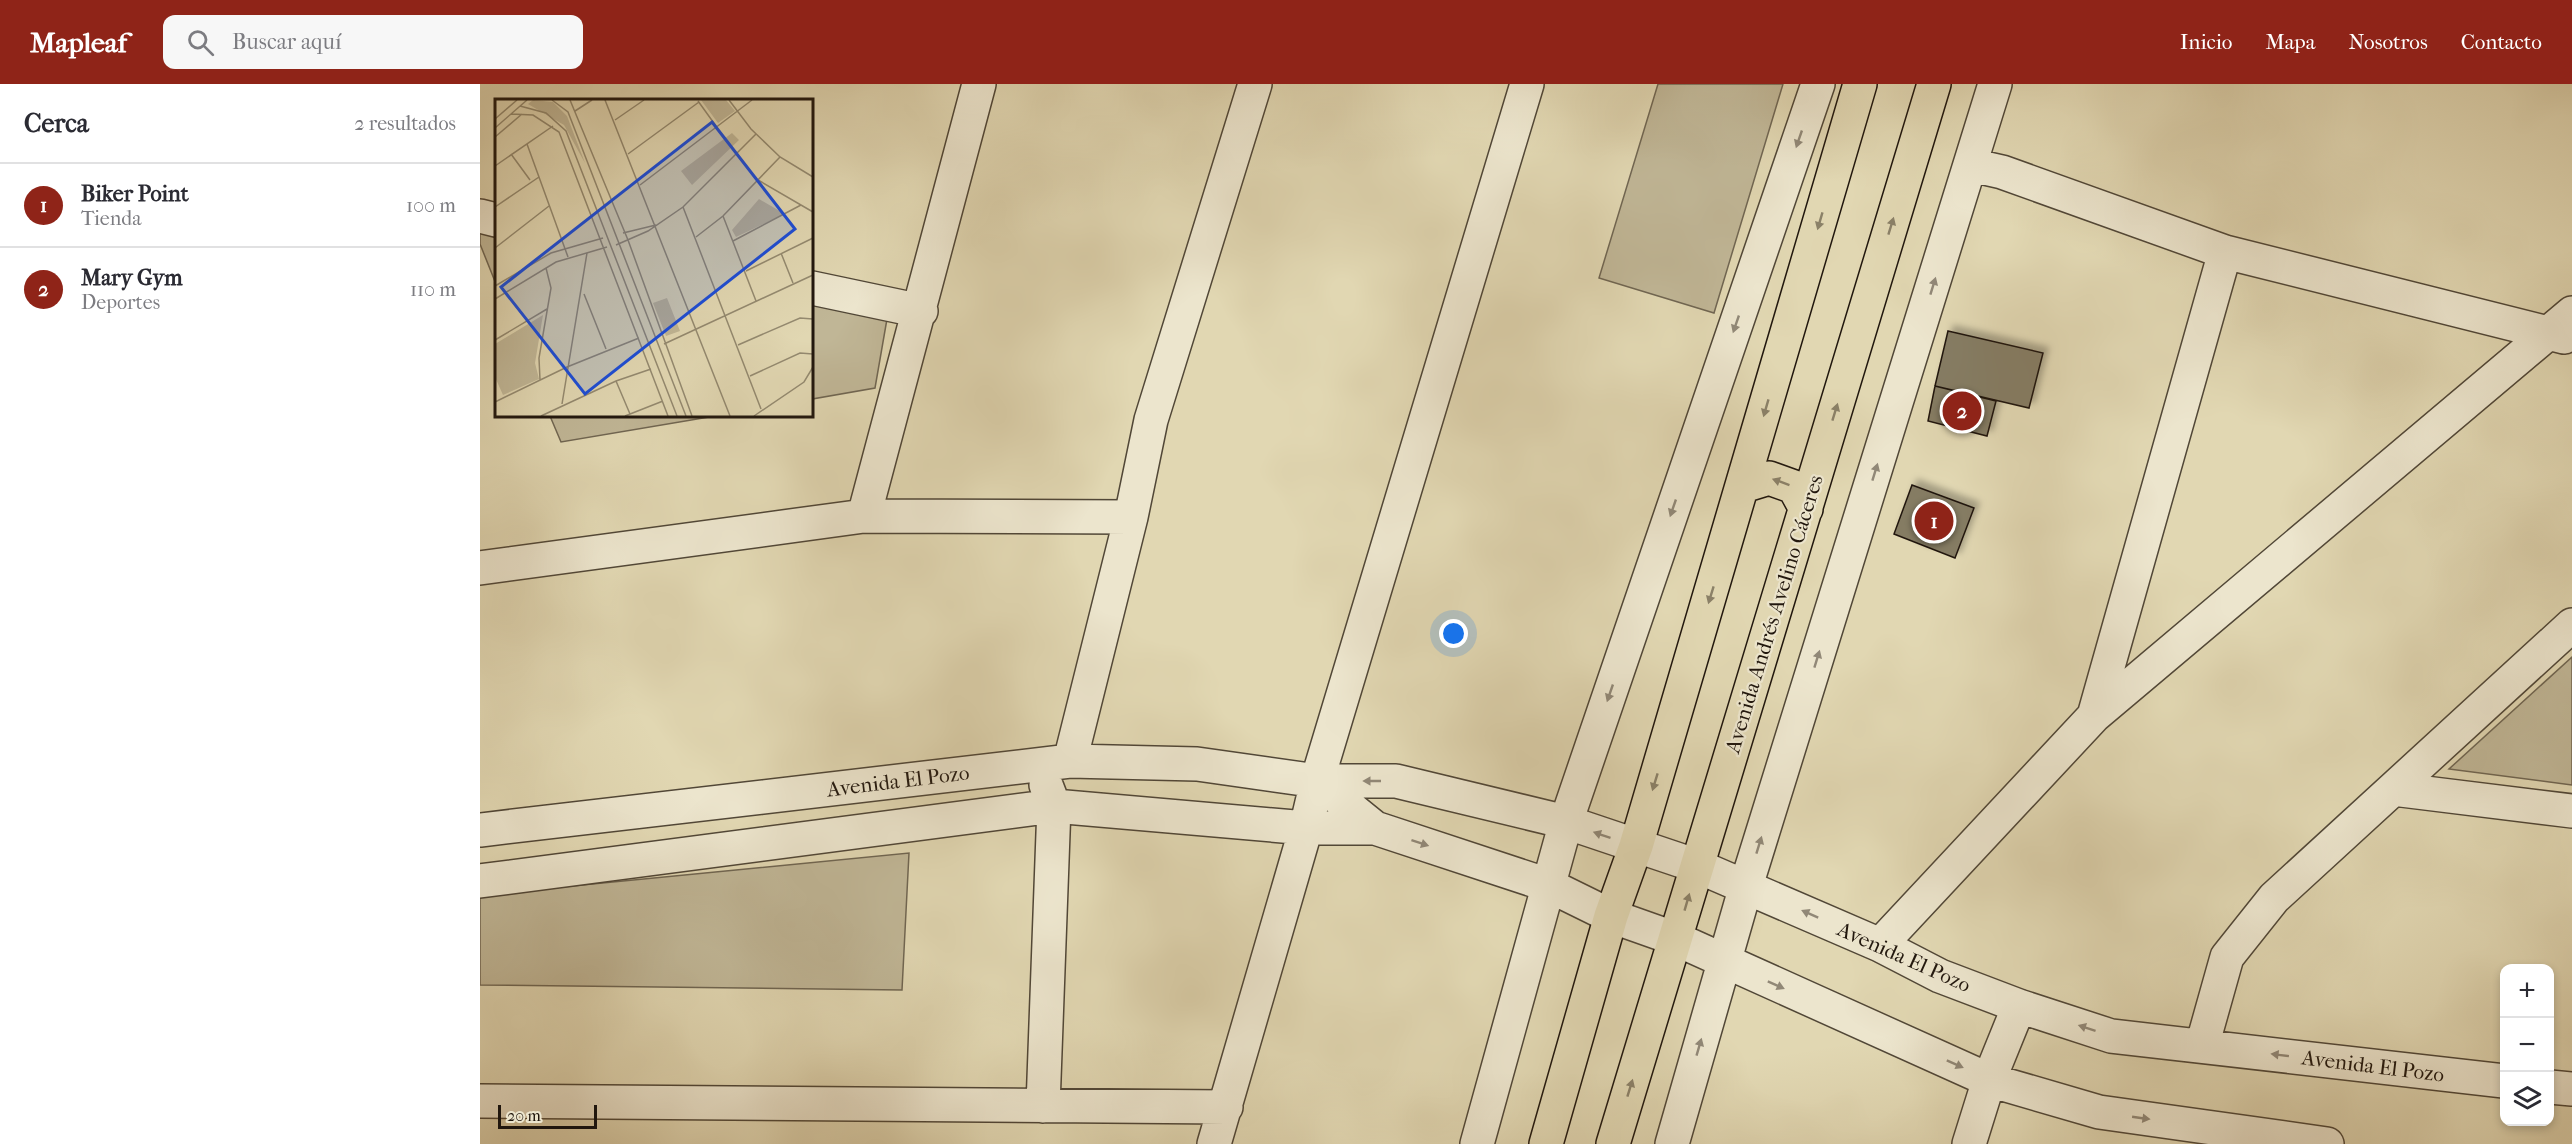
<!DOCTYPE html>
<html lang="es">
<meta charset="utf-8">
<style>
body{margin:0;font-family:"IM FELL French Canon",serif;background:#f7f7f7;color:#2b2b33}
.controls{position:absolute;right:18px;bottom:18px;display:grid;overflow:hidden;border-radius:12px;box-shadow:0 3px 9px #0003}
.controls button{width:54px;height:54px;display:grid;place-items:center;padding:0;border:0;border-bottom:2px solid #e1e1e2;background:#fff;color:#2b2b33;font:30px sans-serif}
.scale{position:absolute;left:18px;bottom:15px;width:99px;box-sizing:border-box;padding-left:6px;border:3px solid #21170e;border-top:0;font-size:16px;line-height:21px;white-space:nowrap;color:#21170e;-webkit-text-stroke:4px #ece5cd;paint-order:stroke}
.you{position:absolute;left:974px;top:550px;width:21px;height:21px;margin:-15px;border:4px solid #fff;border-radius:50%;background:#1a73e8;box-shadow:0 0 0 9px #1a73e833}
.badge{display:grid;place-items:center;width:39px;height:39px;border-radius:50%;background:#8f2418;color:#fff;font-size:20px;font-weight:700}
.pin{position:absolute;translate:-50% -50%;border:3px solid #fff;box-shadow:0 2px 6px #0006}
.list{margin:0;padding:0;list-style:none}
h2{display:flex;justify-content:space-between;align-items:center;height:78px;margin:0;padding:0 24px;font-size:26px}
h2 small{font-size:20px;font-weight:400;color:#7c7c81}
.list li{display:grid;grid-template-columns:39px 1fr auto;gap:18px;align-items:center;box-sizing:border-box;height:84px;padding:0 24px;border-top:2px solid #e1e1e2}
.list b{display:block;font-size:22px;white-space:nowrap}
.list p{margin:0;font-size:20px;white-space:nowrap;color:#7c7c81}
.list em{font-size:20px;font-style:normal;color:#7c7c81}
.icon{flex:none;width:33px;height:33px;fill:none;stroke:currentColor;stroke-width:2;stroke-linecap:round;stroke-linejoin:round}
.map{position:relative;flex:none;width:2092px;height:1060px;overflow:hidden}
header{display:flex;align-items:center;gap:36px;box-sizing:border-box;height:84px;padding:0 30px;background:#8f2418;color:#fff}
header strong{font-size:28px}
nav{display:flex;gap:33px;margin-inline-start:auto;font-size:21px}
.search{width:420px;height:54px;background:#f7f7f7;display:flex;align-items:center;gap:15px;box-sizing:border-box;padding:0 21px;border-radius:12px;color:#7c7c81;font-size:22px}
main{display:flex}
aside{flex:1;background:#fff}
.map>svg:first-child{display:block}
.green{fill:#c0b696;stroke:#706652;stroke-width:1.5}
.building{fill:#857b63;stroke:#21170e;stroke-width:1.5;filter:url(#shadow)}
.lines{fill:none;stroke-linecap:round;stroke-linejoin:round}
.minor-casing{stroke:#514737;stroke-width:36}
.major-casing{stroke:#21170e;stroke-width:36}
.minor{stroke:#ece5cd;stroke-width:33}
.major{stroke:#e1d7b2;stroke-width:33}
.oneway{fill:#918877}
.oneway2{fill:#8b8168}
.labels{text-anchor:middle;stroke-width:4.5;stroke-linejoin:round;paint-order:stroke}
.street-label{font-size:21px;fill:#21170e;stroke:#ece5cd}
.inset-road{fill:none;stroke:#948a70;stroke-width:1.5}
.view{fill:#1d4ed8;fill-opacity:0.15;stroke:#1d4ed8;stroke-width:3}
.inset-edge{fill:none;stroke:#21170e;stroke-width:3}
</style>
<header>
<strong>Mapleaf</strong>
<div class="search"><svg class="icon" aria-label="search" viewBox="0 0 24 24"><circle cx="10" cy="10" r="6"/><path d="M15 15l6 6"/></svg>Buscar aquí</div>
<nav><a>Inicio</a><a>Mapa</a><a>Nosotros</a><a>Contacto</a></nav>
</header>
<main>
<aside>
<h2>Cerca<small>2 resultados</small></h2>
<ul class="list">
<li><span class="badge">1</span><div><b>Biker Point</b><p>Tienda</p></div><em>100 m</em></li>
<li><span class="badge">2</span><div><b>Mary Gym</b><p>Deportes</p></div><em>110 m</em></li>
</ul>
</aside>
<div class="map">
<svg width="2092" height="1060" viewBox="0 0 2092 1060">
<defs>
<filter id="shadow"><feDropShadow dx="5.5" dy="-5.5" stdDeviation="3" flood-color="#0004"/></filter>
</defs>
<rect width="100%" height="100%" fill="#e1d7b2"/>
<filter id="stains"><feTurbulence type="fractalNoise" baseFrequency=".00333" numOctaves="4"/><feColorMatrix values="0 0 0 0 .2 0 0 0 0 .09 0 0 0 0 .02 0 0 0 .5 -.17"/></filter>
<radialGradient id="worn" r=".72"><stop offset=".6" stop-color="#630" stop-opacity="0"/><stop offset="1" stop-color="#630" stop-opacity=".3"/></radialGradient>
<path class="green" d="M 1178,0 L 1303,0 L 1234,229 L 1119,194 Z
M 0,141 L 16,145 L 16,200 L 0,160 Z
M 332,218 L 407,235 L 395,304 L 332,315 Z
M 70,332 L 235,332 L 81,358 Z
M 2092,573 L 2092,701 L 1969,685 Z
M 429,769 L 422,906 L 0,901 L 0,811 Z"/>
<path class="building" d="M 1468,247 L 1563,269 L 1549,324 L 1455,302 Z
M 1455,302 L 1516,317 L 1507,352 L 1448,337 Z
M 1432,401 L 1494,424 L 1475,474 L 1414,450 Z"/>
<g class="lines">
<g class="minor-casing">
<path id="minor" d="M 1491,81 L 1522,88 L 1745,168 L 2084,253
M 0,132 L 16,136
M 332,204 L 441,227
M 384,432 L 499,0
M 0,484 L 384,432 L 651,433
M 1614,632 L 1745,168
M 590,677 L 651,433 L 671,336 L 775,0
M 837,697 L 895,744 L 1068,801 L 1131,832 L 1196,855 L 1509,996 L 1619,1028 L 1847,1060
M 1913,705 L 2092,727
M 0,746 L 590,677 L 717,680 L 837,697 L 916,697 L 1086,738 L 1217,782 L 1400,861 L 1460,892 L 1539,922 L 1631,952 L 2024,997
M 0,797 L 574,722 L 826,744 L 895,744
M 1400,861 L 1614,632 L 2092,229
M 1722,962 L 1747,873 L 1794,814 L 2092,541
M 2070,1003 L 2092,1005
M 0,1017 L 746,1023
M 563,1022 L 574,722 L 566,701
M 734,1060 L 826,744 L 837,697 L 1047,0
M 997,1060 L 1086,738 L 1338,0
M 1192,1060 L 1266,802 L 1515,0
M 1489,1060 L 1509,996 L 1539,922"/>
</g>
<g class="major-casing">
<path id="major" d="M 1263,402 L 1289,394 L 1314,403 L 1326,425
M 1066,1060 L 1131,832 L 1156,762 L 1380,0
M 1133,1060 L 1454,0"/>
</g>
<use href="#minor" class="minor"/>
<use href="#major" class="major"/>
</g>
<defs><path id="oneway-solid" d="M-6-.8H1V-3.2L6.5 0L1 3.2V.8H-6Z" transform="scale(1.5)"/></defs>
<g class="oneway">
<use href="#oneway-solid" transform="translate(1319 55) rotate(109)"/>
<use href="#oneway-solid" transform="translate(1453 202) rotate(-73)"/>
<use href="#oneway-solid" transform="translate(1256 240) rotate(109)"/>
<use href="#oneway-solid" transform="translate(1395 388) rotate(-73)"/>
<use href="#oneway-solid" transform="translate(1193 424) rotate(109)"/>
<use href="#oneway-solid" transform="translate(1337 575) rotate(-73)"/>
<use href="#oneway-solid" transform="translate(1130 609) rotate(109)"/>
<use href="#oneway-solid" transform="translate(892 697) rotate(180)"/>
<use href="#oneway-solid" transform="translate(1122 751) rotate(-161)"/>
<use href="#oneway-solid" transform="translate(940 759) rotate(18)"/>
<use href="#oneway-solid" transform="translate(1279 761) rotate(-73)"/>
<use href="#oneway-solid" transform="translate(1330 830) rotate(-156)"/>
<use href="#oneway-solid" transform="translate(1296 901) rotate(24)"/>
<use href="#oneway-solid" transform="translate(1607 944) rotate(-162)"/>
<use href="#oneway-solid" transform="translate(1219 963) rotate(-74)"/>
<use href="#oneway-solid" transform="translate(1800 971) rotate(-173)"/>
<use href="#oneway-solid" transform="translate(1475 980) rotate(24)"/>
<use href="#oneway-solid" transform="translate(1661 1034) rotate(8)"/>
</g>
<g class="oneway2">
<use href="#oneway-solid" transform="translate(1340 137) rotate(106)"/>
<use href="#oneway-solid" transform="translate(1411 142) rotate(-73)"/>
<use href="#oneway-solid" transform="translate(1286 324) rotate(106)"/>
<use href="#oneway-solid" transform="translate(1355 328) rotate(-73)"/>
<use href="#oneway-solid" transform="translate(1301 398) rotate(-160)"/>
<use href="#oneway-solid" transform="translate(1231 511) rotate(107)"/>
<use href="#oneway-solid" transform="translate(1175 698) rotate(107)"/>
<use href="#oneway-solid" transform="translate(1207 818) rotate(-74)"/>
<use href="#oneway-solid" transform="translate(1150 1004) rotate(-73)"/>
</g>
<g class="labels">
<g class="street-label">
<text transform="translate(1294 530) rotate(-73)" y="7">Avenida Andrés Avelino Cáceres</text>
<text transform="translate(418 697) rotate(-7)" y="7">Avenida El Pozo</text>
<text transform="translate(1424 873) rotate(24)" y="7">Avenida El Pozo</text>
<text transform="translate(1893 982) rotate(7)" y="7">Avenida El Pozo</text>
</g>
</g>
<g transform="translate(15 15)">
<rect width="318" height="318" fill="#e1d7b2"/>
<path d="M 38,1 L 58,3 L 72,17 L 90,64 L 69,26 L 33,5 ZM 206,1 L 231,1 L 240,12 L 223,24 ZM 237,34 L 244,41 L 197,86 L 186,72 ZM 264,100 L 290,115 L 241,138 L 237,131 ZM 172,199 L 185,232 L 171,237 L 158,204 ZM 48,216 L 40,264 L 44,280 L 8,296 L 0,278 L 0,245 Z" fill="#c0b696"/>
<path class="inset-road" d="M 57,1 L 73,13 L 191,317M 75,1 L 133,141 L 197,317M 110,1 L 235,317M 234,1 L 256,30 L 285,58 L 318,78M 203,2 L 221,27M 25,7 L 51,14 L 71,32 L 182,317M 80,12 L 97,1M 16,15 L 38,16 L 64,33 L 173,317M 0,20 L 22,1M 120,21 L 149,1M 0,29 L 32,1M 0,38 L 27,15M 32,45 L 73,158M 16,55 L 35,81M 133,55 L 204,3M 0,67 L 58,27M 263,81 L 318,113M 145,86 L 257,1M 0,108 L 44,78M 188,108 L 266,310M 228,117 L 261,202M 128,134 L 161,126M 201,138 L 228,117 L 285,58M 238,142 L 306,106M 121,146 L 153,132 L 188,108 L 261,35M 0,149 L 54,107M 286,154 L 298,184M 251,172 L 318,139M 0,187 L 56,154 L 108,139M 89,195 L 111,250M 0,200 L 61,163 L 112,148M 0,241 L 52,210M 169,245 L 318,176M 243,246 L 305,219 L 318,220M 255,277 L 305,254 L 318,255M 45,281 L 44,259 L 56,189 L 51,169M 121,282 L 135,315M 0,303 L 72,268 L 144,239M 67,305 L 92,154M 46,317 L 121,282 L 156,270M 130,317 L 168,302M 259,317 L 309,283 L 318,268"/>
<path class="view" d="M 217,23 L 300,130 L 90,295 L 6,188 Z"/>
<rect width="318" height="318" class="inset-edge"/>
</g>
<rect width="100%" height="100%" filter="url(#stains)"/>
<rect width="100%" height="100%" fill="url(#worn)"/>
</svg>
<div class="controls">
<button>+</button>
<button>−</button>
<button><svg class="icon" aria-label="layers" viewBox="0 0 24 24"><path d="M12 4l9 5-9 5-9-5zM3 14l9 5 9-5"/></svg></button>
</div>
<div class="scale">20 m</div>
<div class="you"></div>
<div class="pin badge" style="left:1454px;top:437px">1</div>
<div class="pin badge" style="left:1482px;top:327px">2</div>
</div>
</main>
